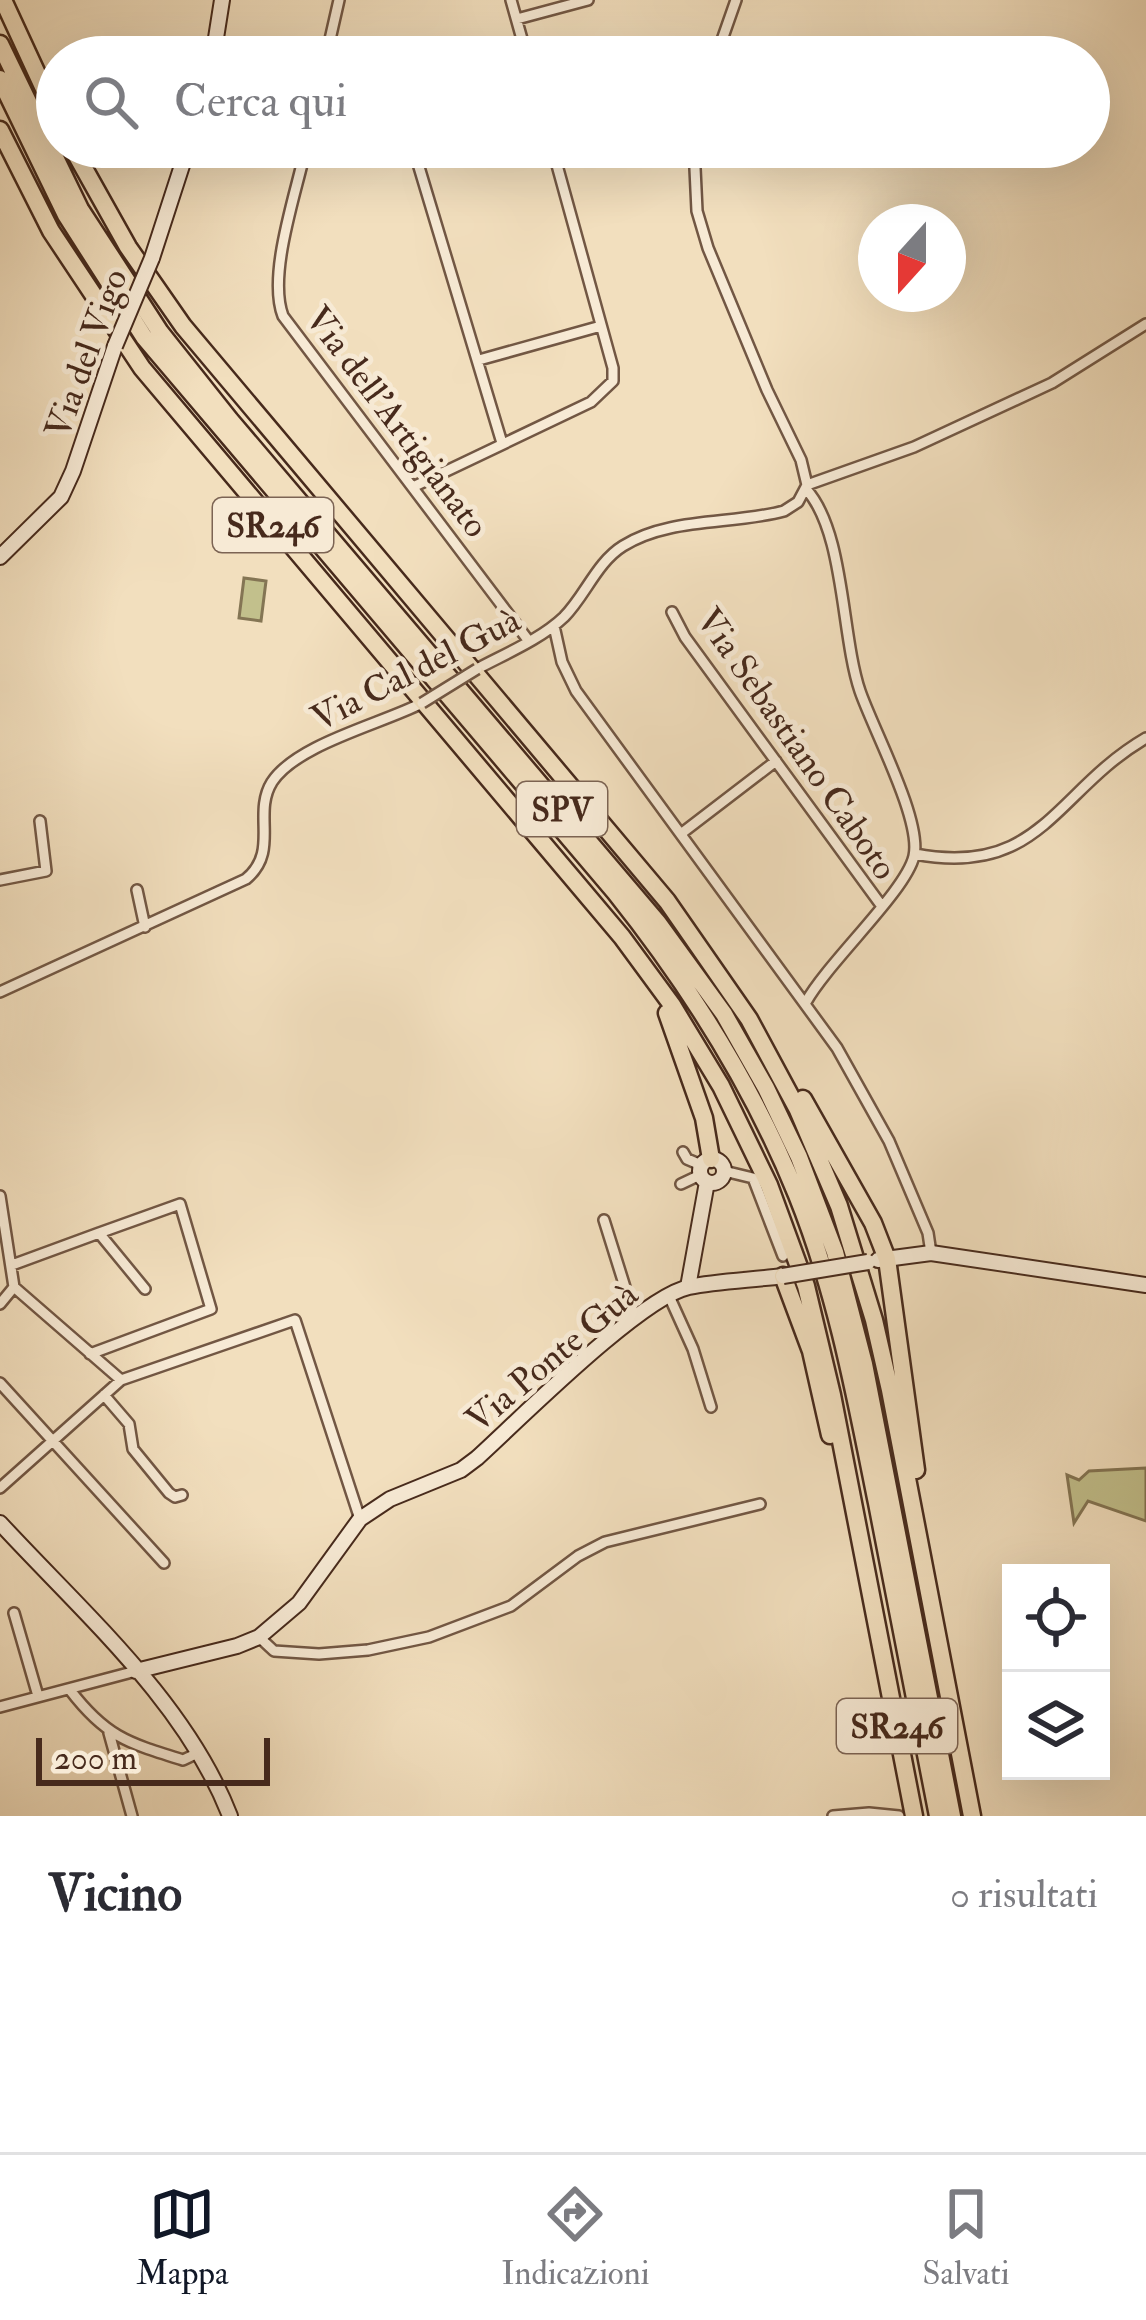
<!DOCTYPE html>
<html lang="it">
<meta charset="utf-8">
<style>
body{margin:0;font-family:"IM FELL Double Pica",serif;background:#f7f7f7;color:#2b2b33}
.controls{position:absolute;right:36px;bottom:36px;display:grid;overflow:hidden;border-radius:0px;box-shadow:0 12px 48px #0002}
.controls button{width:108px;height:108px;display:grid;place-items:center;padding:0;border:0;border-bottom:3px solid #e1e1e2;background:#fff;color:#2b2b33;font:60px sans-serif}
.compass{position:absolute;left:858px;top:204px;width:108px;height:108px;border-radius:50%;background:#fff;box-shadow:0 12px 48px #0002;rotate:201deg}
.scale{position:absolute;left:36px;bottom:30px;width:234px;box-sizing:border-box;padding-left:12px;border:6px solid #472a1c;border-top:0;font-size:33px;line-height:42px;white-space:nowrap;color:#472a1c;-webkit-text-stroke:9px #f7ead5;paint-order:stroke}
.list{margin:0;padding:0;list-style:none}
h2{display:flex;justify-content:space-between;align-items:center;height:156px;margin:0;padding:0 48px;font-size:51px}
h2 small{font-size:39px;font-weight:400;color:#7c7c81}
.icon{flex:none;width:66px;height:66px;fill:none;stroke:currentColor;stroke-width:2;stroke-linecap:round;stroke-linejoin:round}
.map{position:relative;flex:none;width:1146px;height:1816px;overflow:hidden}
.search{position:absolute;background:#fff;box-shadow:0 12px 48px #0002;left:36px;right:36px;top:36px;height:132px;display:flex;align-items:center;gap:30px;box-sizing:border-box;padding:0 42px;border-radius:66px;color:#7c7c81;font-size:45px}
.sheet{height:336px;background:#fff}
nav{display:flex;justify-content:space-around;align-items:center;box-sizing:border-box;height:168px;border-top:3px solid #e1e1e2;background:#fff;font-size:33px;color:#7c7c81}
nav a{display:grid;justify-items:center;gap:6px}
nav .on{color:#111827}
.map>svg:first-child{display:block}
.green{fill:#c2c08c;stroke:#847554;stroke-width:3}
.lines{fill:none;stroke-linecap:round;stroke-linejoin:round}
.street-casing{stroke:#725744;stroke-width:14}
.secondary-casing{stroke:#472a1c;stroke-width:18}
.highway-casing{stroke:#472a1c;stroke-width:21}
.street{stroke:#f7ead5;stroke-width:9}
.secondary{stroke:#f7ead5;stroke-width:14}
.highway{stroke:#f2dfbe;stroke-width:16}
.street-bridge-casing{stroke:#725744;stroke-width:14;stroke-linecap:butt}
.secondary-bridge-casing{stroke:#472a1c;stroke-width:18;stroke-linecap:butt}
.street-bridge{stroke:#f7ead5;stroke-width:9}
.secondary-bridge{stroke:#f7ead5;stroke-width:14}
.labels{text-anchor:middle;stroke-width:10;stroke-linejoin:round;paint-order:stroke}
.shield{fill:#f7ead5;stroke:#7c6454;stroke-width:3}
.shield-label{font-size:33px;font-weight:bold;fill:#472a1c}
.street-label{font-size:36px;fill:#472a1c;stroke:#f7ead5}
</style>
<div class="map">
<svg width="1146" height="1816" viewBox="0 0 1146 1816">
<rect width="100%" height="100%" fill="#f2dfbe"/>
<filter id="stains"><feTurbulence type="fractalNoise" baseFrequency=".00167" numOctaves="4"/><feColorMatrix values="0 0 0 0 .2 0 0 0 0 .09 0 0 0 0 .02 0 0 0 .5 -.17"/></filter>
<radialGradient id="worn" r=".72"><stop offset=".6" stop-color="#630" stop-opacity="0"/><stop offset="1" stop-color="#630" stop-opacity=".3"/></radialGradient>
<path class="green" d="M 244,578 L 266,581 L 261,621 L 239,618 Z
M 1146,1468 L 1146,1521 L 1088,1501 L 1074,1523 L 1067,1475 L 1079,1480 L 1089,1471 Z"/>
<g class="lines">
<g class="street-casing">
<path id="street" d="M 511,0 L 527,57
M 517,19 L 588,0
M 326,57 L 339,0
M 716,57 L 736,0
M 306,147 C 297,191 267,274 283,316 L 528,640
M 413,147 L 502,443
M 694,147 L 697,211 L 708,248 L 767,390 L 801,460 L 807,485
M 479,360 L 601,326
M 807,485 L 914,447 L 1052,383 L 1146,324
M 415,486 L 591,402 L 613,381 L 613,368 L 552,147
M 806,489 C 845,532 841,635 860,691 C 873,729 922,820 914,856 C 906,891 829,961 806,1002
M 672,612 L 685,637 L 881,905
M 554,626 L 562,662 L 576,691 L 837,1048 L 889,1141 L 928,1233 L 931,1253
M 477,669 C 505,654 541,639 564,617 C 585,596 597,562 623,546 C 669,517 732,525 784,511 L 798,502 L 807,485
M 682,833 L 776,761
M 915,854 C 1041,878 1055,791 1146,738
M 0,880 L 46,871 L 40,821
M 137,890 L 145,927
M 0,992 L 246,879 C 280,851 252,814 272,782 C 297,744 381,724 422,703
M 683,1152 L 687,1159 L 701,1165
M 724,1171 L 753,1178 L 783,1256
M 681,1184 L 700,1175
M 0,1196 L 14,1287 L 0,1304
M 604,1220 L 635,1319
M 12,1265 L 99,1233 L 145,1289
M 14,1287 L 121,1380
M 669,1296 L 693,1349 L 711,1407
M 90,1354 L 211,1309 L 180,1204 L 99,1233
M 0,1383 L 164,1563
M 104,1395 L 129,1424 L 133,1449 L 169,1493 L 175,1497 L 182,1495
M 0,1488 L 121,1380 L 295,1320 L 360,1519
M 14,1613 L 38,1696
M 259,1637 L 274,1651 L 319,1654 L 368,1650 L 429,1637 L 511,1606 L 578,1556 L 605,1542 L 760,1504
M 70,1690 C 106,1737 128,1743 183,1760 L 200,1752
M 0,1707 L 136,1671
M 109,1733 L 132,1816
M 833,1816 L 869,1813 L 899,1816"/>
</g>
<g class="secondary-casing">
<path id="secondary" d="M 213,57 L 222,0
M 152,258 L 188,147
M 0,557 L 61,497 L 73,471 L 115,346
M700 1171a12 12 0 1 1 24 0a12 12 0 1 1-24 0Z
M 878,1260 L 931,1253 L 1146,1285
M 688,1287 L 707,1182
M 0,1523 C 82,1612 186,1702 230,1816
M 136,1671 L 237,1646 L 259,1637 L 299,1603 L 360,1519 L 390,1499 L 461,1470 L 477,1458 C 519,1420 641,1297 689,1287 C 717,1281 753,1280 783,1276"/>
</g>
<g class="highway-casing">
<path id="highway" d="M 3,0 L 57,117
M 0,44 L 80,209 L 160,332 L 230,420 L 658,923 L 724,1014 L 766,1088 L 799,1157 L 835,1252 L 864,1364 L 952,1816
M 0,79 L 66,215 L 144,337 L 615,892 C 690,986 752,1084 797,1195 C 837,1294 856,1399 877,1503 C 897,1607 918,1712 938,1816
M 0,130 L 51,231 L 142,368 L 622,937 L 672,1005 L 721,1086 L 769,1185 L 806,1286 L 832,1395 L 914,1816
M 72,147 L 128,247 L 183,326 L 667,901 L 749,1019 L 798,1110 L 839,1206 L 874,1320 L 890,1390 L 972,1816
M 667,1013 L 704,1118 L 711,1159
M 803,1099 L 873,1223 L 887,1259 L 916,1470
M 783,1276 L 811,1351 L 830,1435"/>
</g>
<use href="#street" class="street"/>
<use href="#secondary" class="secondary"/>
<use href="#highway" class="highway"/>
<g class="street-bridge-casing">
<path id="street-bridge" d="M 422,703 L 477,669"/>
</g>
<g class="secondary-bridge-casing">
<path id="secondary-bridge" d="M 115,346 L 152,258
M 783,1276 L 868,1262"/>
</g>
<use href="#street-bridge" class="street-bridge"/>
<use href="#secondary-bridge" class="secondary-bridge"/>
</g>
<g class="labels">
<g class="shield">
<rect x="213" y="498" width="120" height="54" rx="9"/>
<rect x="517" y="782" width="90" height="54" rx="9"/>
<rect x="837" y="1699" width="120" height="54" rx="9"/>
</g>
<g class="shield-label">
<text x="273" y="537">SR246</text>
<text x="562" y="821">SPV</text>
<text x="897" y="1738">SR246</text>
</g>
<g class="street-label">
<text transform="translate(85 353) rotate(-70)" y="13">Via del Vigo</text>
<text transform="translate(398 421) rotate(53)" y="13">Via dell'Artigianato</text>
<text transform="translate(415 668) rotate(-27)" y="13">Via Cal del Guà</text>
<text transform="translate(798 743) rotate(55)" y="13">Via Sebastiano Caboto</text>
<text transform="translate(551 1356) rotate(-40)" y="13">Via Ponte Guà</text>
</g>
</g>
<rect width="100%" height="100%" filter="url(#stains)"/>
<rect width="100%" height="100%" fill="url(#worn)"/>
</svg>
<div class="controls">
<button><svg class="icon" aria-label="locate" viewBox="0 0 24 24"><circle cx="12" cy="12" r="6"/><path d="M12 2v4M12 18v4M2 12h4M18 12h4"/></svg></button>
<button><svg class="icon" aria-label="layers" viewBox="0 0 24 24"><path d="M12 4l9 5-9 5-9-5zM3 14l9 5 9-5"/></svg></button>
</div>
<svg class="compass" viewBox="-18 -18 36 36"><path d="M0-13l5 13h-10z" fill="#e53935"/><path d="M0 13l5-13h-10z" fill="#7c7c81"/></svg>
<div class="scale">200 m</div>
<div class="search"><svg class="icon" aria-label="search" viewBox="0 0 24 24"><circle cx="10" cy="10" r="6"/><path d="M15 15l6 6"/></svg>Cerca qui</div>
</div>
<section class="sheet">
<h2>Vicino<small>0 risultati</small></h2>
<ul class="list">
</ul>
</section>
<nav>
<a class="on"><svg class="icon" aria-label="map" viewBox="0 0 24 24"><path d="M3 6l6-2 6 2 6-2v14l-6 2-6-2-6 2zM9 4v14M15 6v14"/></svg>Mappa</a>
<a><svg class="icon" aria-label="directions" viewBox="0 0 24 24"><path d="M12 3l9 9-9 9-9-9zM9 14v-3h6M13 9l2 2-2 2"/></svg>Indicazioni</a>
<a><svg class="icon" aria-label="saved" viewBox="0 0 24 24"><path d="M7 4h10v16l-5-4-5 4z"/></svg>Salvati</a>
</nav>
